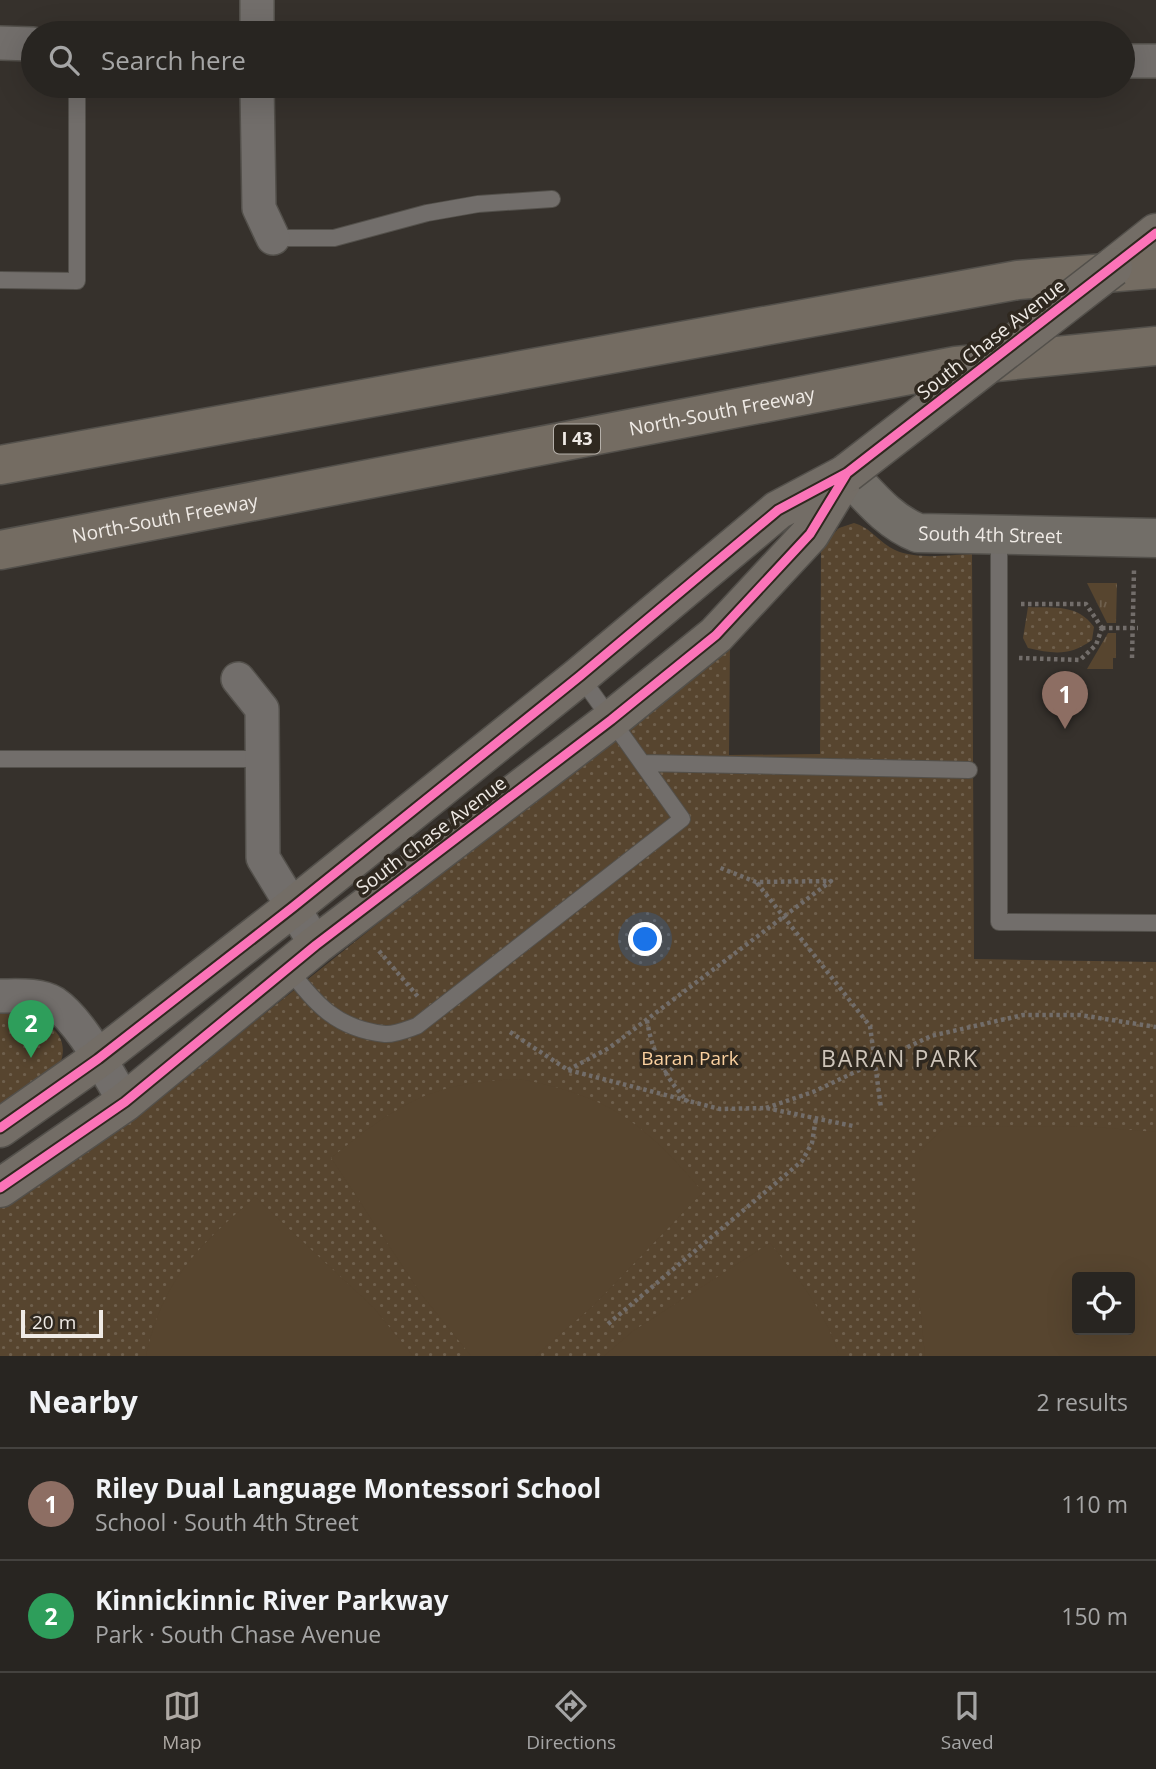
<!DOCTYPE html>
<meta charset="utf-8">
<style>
body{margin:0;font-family:"Open Sans",sans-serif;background:#34312e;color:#f1f3f6}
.controls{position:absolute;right:21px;bottom:21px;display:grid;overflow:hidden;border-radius:7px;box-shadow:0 7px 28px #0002}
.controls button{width:63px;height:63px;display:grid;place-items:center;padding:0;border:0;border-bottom:2px solid #44423f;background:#282521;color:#f1f3f6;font:35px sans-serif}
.scale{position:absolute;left:21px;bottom:18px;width:82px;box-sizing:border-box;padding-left:7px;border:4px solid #efeae5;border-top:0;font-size:19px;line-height:24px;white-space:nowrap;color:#efeae5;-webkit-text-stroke:5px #2f281f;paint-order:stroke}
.you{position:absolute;left:646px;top:940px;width:24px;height:24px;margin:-18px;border:5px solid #fff;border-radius:50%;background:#1a73e8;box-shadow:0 0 0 10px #1a73e833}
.badge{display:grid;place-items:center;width:46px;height:46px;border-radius:50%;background:#aea9a4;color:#fff;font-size:23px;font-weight:700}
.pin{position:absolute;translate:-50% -58px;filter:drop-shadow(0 2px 4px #0008)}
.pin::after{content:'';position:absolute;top:37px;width:24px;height:21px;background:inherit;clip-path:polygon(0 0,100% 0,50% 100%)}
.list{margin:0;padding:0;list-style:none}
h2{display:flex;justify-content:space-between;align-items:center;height:91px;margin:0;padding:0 28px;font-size:30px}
h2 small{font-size:23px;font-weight:400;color:#a5a5a5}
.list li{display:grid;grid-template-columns:46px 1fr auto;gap:21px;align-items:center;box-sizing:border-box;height:112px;padding:0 28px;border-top:2px solid #44423f}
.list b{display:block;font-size:26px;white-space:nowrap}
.list p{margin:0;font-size:23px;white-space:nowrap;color:#a5a5a5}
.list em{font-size:23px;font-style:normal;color:#a5a5a5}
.icon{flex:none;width:38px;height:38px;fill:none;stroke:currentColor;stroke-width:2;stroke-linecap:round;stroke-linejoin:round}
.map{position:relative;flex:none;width:1156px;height:1356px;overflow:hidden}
.search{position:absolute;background:#282521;box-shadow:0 7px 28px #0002;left:21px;right:21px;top:21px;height:77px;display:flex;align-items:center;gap:18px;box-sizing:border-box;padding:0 24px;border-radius:38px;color:#a5a5a5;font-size:26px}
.sheet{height:315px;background:#282521}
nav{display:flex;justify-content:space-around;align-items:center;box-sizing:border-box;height:98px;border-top:2px solid #44423f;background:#282521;font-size:19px;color:#a5a5a5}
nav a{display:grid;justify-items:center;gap:4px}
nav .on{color:#aea9a4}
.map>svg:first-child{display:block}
.grass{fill:url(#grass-tufts)}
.park{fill:url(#park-dots);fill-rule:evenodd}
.garden{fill:#57452f;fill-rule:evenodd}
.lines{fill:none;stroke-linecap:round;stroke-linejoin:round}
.lane-casing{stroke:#53504b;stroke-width:18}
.street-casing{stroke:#53504b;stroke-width:36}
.secondary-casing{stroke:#53504b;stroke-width:41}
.primary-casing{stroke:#53504b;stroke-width:41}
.highway-casing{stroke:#53504b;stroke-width:41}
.path{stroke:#726d6a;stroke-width:4.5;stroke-dasharray:3.5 3.5;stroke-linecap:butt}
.lane{stroke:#726e6b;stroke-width:16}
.street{stroke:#726e6b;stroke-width:33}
.secondary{stroke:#726e68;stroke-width:38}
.primary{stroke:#736d66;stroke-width:38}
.highway{stroke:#746c62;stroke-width:38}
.primary-bridge-casing{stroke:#53504b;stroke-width:41;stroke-linecap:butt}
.primary-bridge{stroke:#736d66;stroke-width:38}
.cycleway-casing{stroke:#2f281f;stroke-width:13}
.cycleway{stroke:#fb73b8;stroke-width:9}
.labels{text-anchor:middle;stroke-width:7;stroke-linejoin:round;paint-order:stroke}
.shield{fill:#2f281f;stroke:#b5b0aa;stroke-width:2}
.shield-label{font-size:18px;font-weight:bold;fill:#efeae5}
.street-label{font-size:19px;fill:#efeae5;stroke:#2f281f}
.park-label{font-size:19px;fill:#fbd1a0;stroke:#2f281f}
.quarter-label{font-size:23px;letter-spacing:2px;fill:#cdc4b9;stroke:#2f281f}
</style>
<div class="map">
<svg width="1156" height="1356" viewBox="0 0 1156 1356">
<defs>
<pattern id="grass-tufts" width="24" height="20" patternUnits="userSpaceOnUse" patternTransform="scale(1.75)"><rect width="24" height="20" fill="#57452f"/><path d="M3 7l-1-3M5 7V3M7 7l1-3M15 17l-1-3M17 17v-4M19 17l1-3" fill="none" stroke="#6f604d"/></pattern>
<pattern id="park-dots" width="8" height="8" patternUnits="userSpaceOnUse" patternTransform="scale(1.75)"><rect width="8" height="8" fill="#57452f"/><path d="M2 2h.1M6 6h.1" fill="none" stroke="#6f604d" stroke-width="1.8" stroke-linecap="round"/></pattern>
</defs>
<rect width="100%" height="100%" fill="#36312c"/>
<path class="grass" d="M 1087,583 L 1117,583 L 1116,623 L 1107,623 Z
M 1108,633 L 1116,633 L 1116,658 L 1113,658 L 1113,669 L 1087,669 Z"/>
<path class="park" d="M 854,523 C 870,527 880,543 895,550 C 917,560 948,555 972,554 L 974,959 L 1156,962 L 1156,1356 L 0,1356 L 0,1208 L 185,1077 L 730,643 L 729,755 L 820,754 L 821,547 L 839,528 ZM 1077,1277 L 1130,1277 L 1130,1330 L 1077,1330 Z
M 1028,607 C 1054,608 1078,604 1094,627 L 1092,640 C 1070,656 1054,654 1028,648 L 1023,638 Z
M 0,1013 C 28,1013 75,1025 60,1064 L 0,1107 Z"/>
<path class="garden" d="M 519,1079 C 610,1096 644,1123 703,1192 L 593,1306 L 535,1356 L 471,1356 L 421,1294 L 331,1158 C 398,1104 430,1082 519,1079 Z
M 1082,1126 L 1156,1132 L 1156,1356 L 925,1356 L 919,1297 L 919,1152 L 945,1127 ZM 1130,1277 L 1130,1330 L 1077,1330 L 1077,1277 Z
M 255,1197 L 374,1308 L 413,1356 L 146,1356 C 163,1278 198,1247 255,1197 Z
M 770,1243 C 798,1278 826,1312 839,1356 L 604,1356 L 633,1331 Z"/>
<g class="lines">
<g class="lane-casing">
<path id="lane" d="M 273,238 L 334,238 L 427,213 L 478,204 L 552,199
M 0,280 L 77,281 L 77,86
M 999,536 L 999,922 L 1156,923
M 580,676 L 642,763 L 969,770
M 0,759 L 262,759
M 288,968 C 315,1004 337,1029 385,1034 C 394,1035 408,1029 417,1026 L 682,819 L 642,763"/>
</g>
<g class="street-casing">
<path id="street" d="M 257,0 L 257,33
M 0,43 L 33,44
M 1123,61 L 1156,61
M 257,86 L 259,208 L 273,238
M 238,679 L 262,709 L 263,858 L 316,945
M 0,996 C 17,996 39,994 54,1003 C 82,1022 107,1073 125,1102"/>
</g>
<g class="secondary-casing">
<g id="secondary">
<path id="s1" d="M 847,473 C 869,496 888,521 918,533 L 1156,538"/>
</g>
</g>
<g class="primary-casing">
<path id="primary" d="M 1113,267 L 1156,233
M 0,1128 L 98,1059 L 293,907 L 580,676 L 778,510 L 846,474
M 0,1188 L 125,1102 L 316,945 L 611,720 L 716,635 L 810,534 L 847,473"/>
</g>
<g class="highway-casing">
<g id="highway">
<path d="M 0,465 L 1018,280 L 1156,269"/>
<path id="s2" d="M 0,550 L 956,366 L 1156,346"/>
</g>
</g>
<path class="path" d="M 1021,604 L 1086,604 L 1102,628
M 1102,628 L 1138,628
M 1019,658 L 1080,660 L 1096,645 L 1102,628
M 1132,658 L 1134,570
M 757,883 L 870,1026 L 881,1108
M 379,951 L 419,998
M 647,1020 C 652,1053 665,1077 688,1102
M 510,1032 L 568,1070 L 720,1109 L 766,1108 L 853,1126
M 568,1070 L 609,1048 L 831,881 L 756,882 L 718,867
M 664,1073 L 678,1065
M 766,1108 L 813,1092 L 931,1036 L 1023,1015 L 1080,1015 L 1156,1027
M 608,1324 L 802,1161 L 812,1143 L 816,1118"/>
<use href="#lane" class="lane"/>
<use href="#street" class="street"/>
<use href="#secondary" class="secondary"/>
<use href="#primary" class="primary"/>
<use href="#highway" class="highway"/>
<g class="primary-bridge-casing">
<path id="primary-bridge" d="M 847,473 L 1113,267"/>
</g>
<use href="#primary-bridge" class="primary-bridge"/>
<g class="cycleway-casing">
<path id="cycleway" d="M 0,1128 L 98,1059 L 293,907 L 580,676 L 778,510 L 847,473 L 1156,233
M 0,1188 L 125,1102 L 316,945 L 611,720 L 716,635 L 810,534 L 847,473"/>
</g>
<use href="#cycleway" class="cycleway"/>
</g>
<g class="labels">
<rect class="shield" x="554" y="424.5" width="46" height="29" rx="5"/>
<g class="shield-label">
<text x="577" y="445">I 43</text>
</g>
<g class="street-label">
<text transform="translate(991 339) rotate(-38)" y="7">South Chase Avenue</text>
<text dy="7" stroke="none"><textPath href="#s2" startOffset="735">North-South Freeway</textPath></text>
<text dy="7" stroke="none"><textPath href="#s2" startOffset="168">North-South Freeway</textPath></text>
<text dy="7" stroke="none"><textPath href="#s1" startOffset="166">South 4th Street</textPath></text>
<text transform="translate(431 835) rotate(-37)" y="7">South Chase Avenue</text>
</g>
<g class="park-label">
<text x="690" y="1065">Baran Park</text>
</g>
<g class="quarter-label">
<text x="900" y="1067">BARAN PARK</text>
</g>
</g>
</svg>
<div class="controls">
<button><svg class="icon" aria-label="locate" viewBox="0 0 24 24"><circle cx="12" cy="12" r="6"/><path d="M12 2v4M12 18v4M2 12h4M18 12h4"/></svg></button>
</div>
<div class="scale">20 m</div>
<div class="you"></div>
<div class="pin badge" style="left:1065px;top:729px;background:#8d6e63">1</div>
<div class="pin badge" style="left:31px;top:1058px;background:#2e9e5b">2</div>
<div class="search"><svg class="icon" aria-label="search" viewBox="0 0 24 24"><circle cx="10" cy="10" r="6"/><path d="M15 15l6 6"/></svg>Search here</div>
</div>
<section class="sheet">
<h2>Nearby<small>2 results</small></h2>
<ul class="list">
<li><span class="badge" style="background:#8d6e63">1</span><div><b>Riley Dual Language Montessori School</b><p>School · South 4th Street</p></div><em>110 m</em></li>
<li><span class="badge" style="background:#2e9e5b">2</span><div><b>Kinnickinnic River Parkway</b><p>Park · South Chase Avenue</p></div><em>150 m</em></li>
</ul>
</section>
<nav>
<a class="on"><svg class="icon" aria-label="map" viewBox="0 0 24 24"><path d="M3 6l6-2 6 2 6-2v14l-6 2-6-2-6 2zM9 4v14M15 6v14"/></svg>Map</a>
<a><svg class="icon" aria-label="directions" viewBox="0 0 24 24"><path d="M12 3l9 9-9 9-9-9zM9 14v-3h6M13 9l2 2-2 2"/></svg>Directions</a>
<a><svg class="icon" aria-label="saved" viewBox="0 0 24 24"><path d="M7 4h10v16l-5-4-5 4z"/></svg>Saved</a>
</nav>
